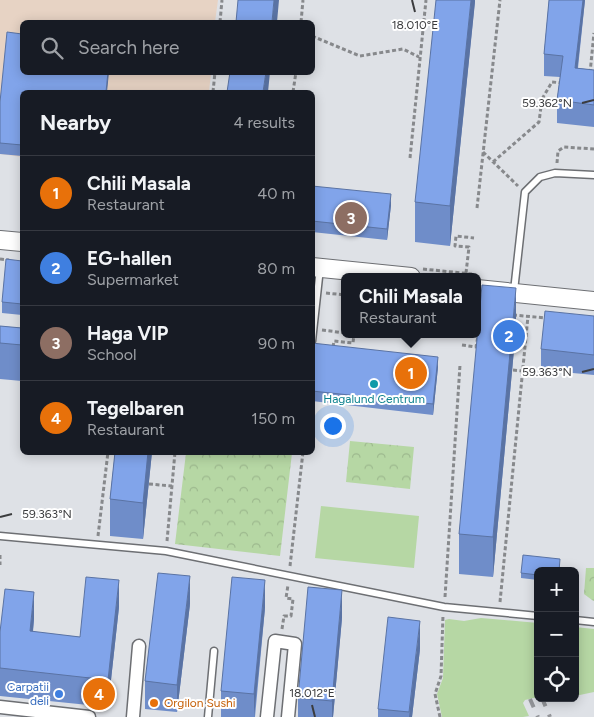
<!DOCTYPE html>
<meta charset="utf-8">
<style>
body{margin:0;font-family:Figtree,sans-serif;background:#20242c;color:#f1f3f6}
.controls{position:absolute;right:15px;bottom:15px;display:grid;overflow:hidden;border-radius:8px;box-shadow:0 2px 12px #0003}
.controls button{width:45px;height:45px;display:grid;place-items:center;padding:0;border:0;border-bottom:1px solid #363941;background:#171b24;color:#f1f3f6;font:25px sans-serif}
.you{position:absolute;left:332px;top:425px;width:18px;height:18px;margin:-12px;border:4px solid #fff;border-radius:50%;background:#1a73e8;box-shadow:0 0 0 8px #1a73e833}
.badge{display:grid;place-items:center;width:32px;height:32px;border-radius:50%;background:#95b7b4;color:#fff;font-size:16px;font-weight:700}
.pin{position:absolute;translate:-50% -50%;border:2px solid #fff;box-shadow:0 1px 5px #0006}
.popup{position:absolute;left:341px;top:273px;width:140px;height:65px;box-sizing:border-box;display:grid;place-content:center;border-radius:8px;background:#171b24;filter:drop-shadow(0 1px 4px #0005);font-size:16px;white-space:nowrap;color:#9ea1a6}
.popup b{font-size:19px;color:#f1f3f6}
.popup::after{content:'';position:absolute;left:50%;top:100%;margin-left:-10px;border:10px solid transparent;border-top-color:#171b24}
.list{margin:0;padding:0;list-style:none}
h2{display:flex;justify-content:space-between;align-items:center;height:65px;margin:0;padding:0 20px;font-size:21px}
h2 small{font-size:16px;font-weight:400;color:#9ea1a6}
.list li{display:grid;grid-template-columns:32px 1fr auto;gap:15px;align-items:center;box-sizing:border-box;height:75px;padding:0 20px;border-top:1px solid #363941}
.list b{display:block;font-size:19px;white-space:nowrap}
.list p{margin:0;font-size:16px;white-space:nowrap;color:#9ea1a6}
.list em{font-size:16px;font-style:normal;color:#9ea1a6}
.icon{flex:none;width:28px;height:28px;fill:none;stroke:currentColor;stroke-width:2;stroke-linecap:round;stroke-linejoin:round}
.map{position:relative;flex:none;width:594px;height:717px;overflow:hidden}
.search{position:absolute;background:#171b24;box-shadow:0 2px 12px #0003;left:20px;top:20px;width:295px;height:55px;display:flex;align-items:center;gap:12px;box-sizing:border-box;padding:0 18px;border-radius:8px;color:#9ea1a6;font-size:19px}
.panel{position:absolute;background:#171b24;box-shadow:0 2px 12px #0003;left:20px;top:90px;width:295px;height:365px;border-radius:8px}
.map>svg:first-child{display:block}
.education{fill:#e7d3c4}
.grass{fill:#b6d7a4}
.park{fill:url(#park-crowns)}
.lines{fill:none;stroke-linecap:round;stroke-linejoin:round}
.lane-casing{stroke:#6d6f73;stroke-width:9}
.street-casing{stroke:#6d6f73;stroke-width:15}
.secondary-casing{stroke:#6d6f73;stroke-width:20}
.path{stroke:#87898c;stroke-width:3;stroke-dasharray:4 2.5;stroke-linecap:butt}
.lane{stroke:#fff;stroke-width:6}
.street{stroke:#fff;stroke-width:12}
.secondary{stroke:#fff;stroke-width:18}
.rail{stroke:#939599;stroke-width:4;stroke-dasharray:9 9;stroke-linecap:butt}
.wall{fill:#6f8dc9}
.shaded-wall{fill:#5a73a4}
.building{fill:#81a4ea;stroke:#5a73a4}
.ticks{fill:none;stroke:#3b3c3e;stroke-width:2}
.culture-dot{fill:#0f9aa8;stroke:#fff;stroke-width:2}
.shop-dot{fill:#3f7fe0;stroke:#fff;stroke-width:2}
.food-dot{fill:#e8710a;stroke:#fff;stroke-width:2}
.labels{text-anchor:middle;stroke-width:4;stroke-linejoin:round;paint-order:stroke}
.culture-label{font-size:12px;fill:#0d838f;stroke:#fff}
.shop-label{font-size:12px;fill:#366cbe;stroke:#fff;text-anchor:end}
.food-label{font-size:12px;fill:#c56008;stroke:#fff;text-anchor:start}
.ticks-label{font-size:12px;text-anchor:middle;fill:#3b3c3e;stroke:#fff;stroke-width:4;stroke-linejoin:round;paint-order:stroke}
</style>
<div class="map">
<svg width="594" height="717" viewBox="0 0 594 717">
<defs>
<pattern id="park-crowns" width="20" height="18" patternUnits="userSpaceOnUse" patternTransform="scale(1.25)"><rect width="20" height="18" fill="#b6d7a4"/><path d="M2 6a3 3 0 1 1 6 0M12 15a3 3 0 1 1 6 0" fill="none" stroke="#9db98e"/></pattern>
</defs>
<rect width="100%" height="100%" fill="#dee1e6"/>
<path class="education" d="M 0,0 L 218,0 L 215,22 L 22,22 L 22,72 L 211,73 L 209,92 L 22,92 L 22,157 L 0,154 Z"/>
<path class="grass" d="M 321,506 L 419,516 L 414,568 L 315,558 Z
M 481,618 L 538,623 L 538,697 L 525,700 L 523,703 L 529,716 L 523,717 L 442,717 L 437,694 L 443,678 L 445,620 L 449,619 L 464,621 Z
M 575,627 L 594,629 L 594,692 L 575,696 Z"/>
<path class="park" d="M 350,441 L 414,447 L 410,489 L 346,482 Z
M 186,453 L 292,453 L 280,556 L 175,544 Z
M 586,568 L 594,568 L 594,601 L 592,600 L 584,594 Z"/>
<g class="lines">
<g class="lane-casing">
<path id="lane" d="M 514,291 L 525,192 L 540,177 L 555,173 L 594,175
M 312,341 L 320,268
M 0,536 L 166,551 L 444,607 L 538,616
M 575,620 L 594,622
M 208,717 L 214,651"/>
</g>
<g class="street-casing">
<path id="street" d="M 0,707 L 89,717
M 133,717 L 139,646
M 267,717 L 275,641 L 295,644 L 288,717"/>
</g>
<g class="secondary-casing">
<path id="secondary" d="M 0,240 L 22,242
M 312,267 L 411,277
M 477,289 L 594,301"/>
</g>
<path class="path" d="M 220,22 L 222,0
M 301,22 L 303,0
M 312,36 L 360,56 L 403,49 L 419,57
M 590,73 L 594,33
M 213,92 L 215,72
M 293,92 L 296,72
M 483,152 L 518,186
M 410,158 L 426,0
M 493,162 L 539,122 L 542,99 L 552,82 L 563,83
M 557,163 L 558,151 L 564,147 L 594,149
M 477,208 L 500,0
M 0,259 L 9,260
M 423,269 L 472,274
M 466,273 L 469,247 L 455,246 L 456,236 L 474,238
M 326,293 L 345,295
M 513,315 L 546,318
M 322,330 L 345,333
M 462,345 L 476,347 L 478,336 L 468,334
M 333,347 L 334,341 L 353,343 L 354,334
M 513,370 L 523,371
M 149,484 L 172,486
M 98,536 L 108,452
M 167,541 L 175,452
M 0,555 L 0,565
M 290,566 L 303,452
M 445,597 L 460,365
M 500,602 L 528,316
M 282,629 L 284,616 L 291,616 L 293,599 L 286,598 L 288,585
M 440,717 L 435,694 L 441,676 L 443,615"/>
<use href="#lane" class="lane"/>
<use href="#street" class="street"/>
<use href="#secondary" class="secondary"/>
<path class="rail" d="M 542,698 L 550,717
M 530,699 L 538,717"/>
</g>
<path class="wall" d="M 475,0 L 450,246 L 415,242 L 415,202 Z
M 549,0 L 585,0 L 578,68 L 594,70 L 594,127 L 557,123 L 557,100 L 560,77 L 544,76 L 544,54 Z
M 22,92 L 22,156 L 0,154 L 0,102 Z
M 312,186 L 391,205 L 387,240 L 312,232 Z
M 22,261 L 22,315 L 2,313 L 2,302 Z
M 594,316 L 594,375 L 541,370 L 541,349 Z
M 0,326 L 22,328 L 22,381 L 0,379 Z
M 516,328 L 493,577 L 459,574 L 459,534 Z
M 312,343 L 438,367 L 433,415 L 312,401 Z
M 115,452 L 152,452 L 143,539 L 110,536 L 110,499 Z
M 560,564 L 560,571 L 538,571 L 538,580 L 521,578 L 521,573 Z
M 190,604 L 177,712 L 145,709 L 145,681 Z
M 119,607 L 108,707 L 0,696 L 0,632 L 34,619 L 33,632 L 80,637 Z
M 265,608 L 255,717 L 221,717 L 221,691 Z
M 342,618 L 333,717 L 298,717 L 298,698 Z
M 420,649 L 412,717 L 378,717 L 378,709 Z"/>
<path class="shaded-wall" d="M 274,0 L 279,0 L 277,22 L 272,22 Z
M 471,0 L 475,0 L 475,2 L 450,246 L 450,206 Z
M 583,0 L 585,0 L 575,90 L 575,68 Z
M 108,72 L 109,72 L 107,92 L 106,92 Z
M 266,72 L 270,72 L 268,92 L 263,92 Z
M 391,194 L 391,205 L 387,240 L 387,229 Z
M 516,288 L 516,328 L 493,577 L 493,537 Z
M 438,357 L 438,367 L 433,415 L 433,404 Z
M 148,452 L 152,452 L 143,539 L 143,503 Z
M 190,576 L 190,604 L 177,712 L 177,685 Z
M 119,580 L 119,607 L 108,707 L 108,680 Z
M 265,580 L 265,608 L 254,717 L 254,694 Z
M 342,590 L 342,618 L 333,717 L 332,717 L 332,701 Z
M 34,592 L 34,619 L 30,659 L 30,631 Z
M 420,621 L 420,649 L 412,717 L 409,717 Z"/>
<path class="building" d="M 238,0 L 274,0 L 272,22 L 236,22 Z
M 436,0 L 471,0 L 450,206 L 415,202 Z
M 549,0 L 583,0 L 575,68 L 594,70 L 594,105 L 557,100 L 563,56 L 544,54 Z
M 7,32 L 22,34 L 22,72 L 108,72 L 106,92 L 22,92 L 22,145 L 0,143 L 0,102 Z
M 230,72 L 266,72 L 263,92 L 227,92 Z
M 312,186 L 391,194 L 387,229 L 312,221 Z
M 6,259 L 22,261 L 22,304 L 2,302 Z
M 482,285 L 516,288 L 493,537 L 459,534 Z
M 545,311 L 594,316 L 594,355 L 541,349 Z
M 0,326 L 22,328 L 22,345 L 0,343 Z
M 312,343 L 438,357 L 433,404 L 312,391 Z
M 115,452 L 148,452 L 143,503 L 110,499 Z
M 523,555 L 560,559 L 559,571 L 538,571 L 538,575 L 521,573 Z
M 158,573 L 190,576 L 177,685 L 145,681 Z
M 86,577 L 119,580 L 108,680 L 0,668 L 0,632 L 5,589 L 34,592 L 30,631 L 80,637 Z
M 232,577 L 265,580 L 254,694 L 221,691 Z
M 308,587 L 342,590 L 332,701 L 298,698 Z
M 388,617 L 420,621 L 409,712 L 378,709 Z"/>
<path class="ticks" d="M 412,0 L 415,12M 582,103 L 594,100M 582,372 L 594,369M 0,517 L 12,514M 312,705 L 315,717"/>
<circle class="culture-dot" cx="374" cy="384" r="5"/>
<circle class="shop-dot" cx="59" cy="694" r="5"/>
<circle class="food-dot" cx="154" cy="703" r="5"/>
<g class="labels">
<g class="culture-label">
<text x="374" y="403">Hagalund Centrum</text>
</g>
<g class="shop-label">
<text x="49" y="691">Carpatii<tspan x="49" dy="14">deli</tspan></text>
</g>
<g class="food-label">
<text x="164" y="707">Orgilon Sushi</text>
</g>
</g>
<g class="ticks-label">
<text x="415" y="29">18.010°E</text>
<text x="547" y="107">59.362°N</text>
<text x="547" y="376">59.363°N</text>
<text x="47" y="518">59.363°N</text>
<text x="312" y="697">18.012°E</text>
</g>
</svg>
<div class="controls">
<button>+</button>
<button>−</button>
<button><svg class="icon" aria-label="locate" viewBox="0 0 24 24"><circle cx="12" cy="12" r="6"/><path d="M12 2v4M12 18v4M2 12h4M18 12h4"/></svg></button>
</div>
<div class="you"></div>
<div class="pin badge" style="left:411px;top:373px;background:#e8710a">1</div>
<div class="popup"><b>Chili Masala</b>Restaurant</div>
<div class="pin badge" style="left:509px;top:336px;background:#3f7fe0">2</div>
<div class="pin badge" style="left:351px;top:218px;background:#8d6e63">3</div>
<div class="pin badge" style="left:99px;top:694px;background:#e8710a">4</div>
<div class="search"><svg class="icon" aria-label="search" viewBox="0 0 24 24"><circle cx="10" cy="10" r="6"/><path d="M15 15l6 6"/></svg>Search here</div>
<section class="panel">
<h2>Nearby<small>4 results</small></h2>
<ul class="list">
<li><span class="badge" style="background:#e8710a">1</span><div><b>Chili Masala</b><p>Restaurant</p></div><em>40 m</em></li>
<li><span class="badge" style="background:#3f7fe0">2</span><div><b>EG-hallen</b><p>Supermarket</p></div><em>80 m</em></li>
<li><span class="badge" style="background:#8d6e63">3</span><div><b>Haga VIP</b><p>School</p></div><em>90 m</em></li>
<li><span class="badge" style="background:#e8710a">4</span><div><b>Tegelbaren</b><p>Restaurant</p></div><em>150 m</em></li>
</ul>
</section>
</div>
